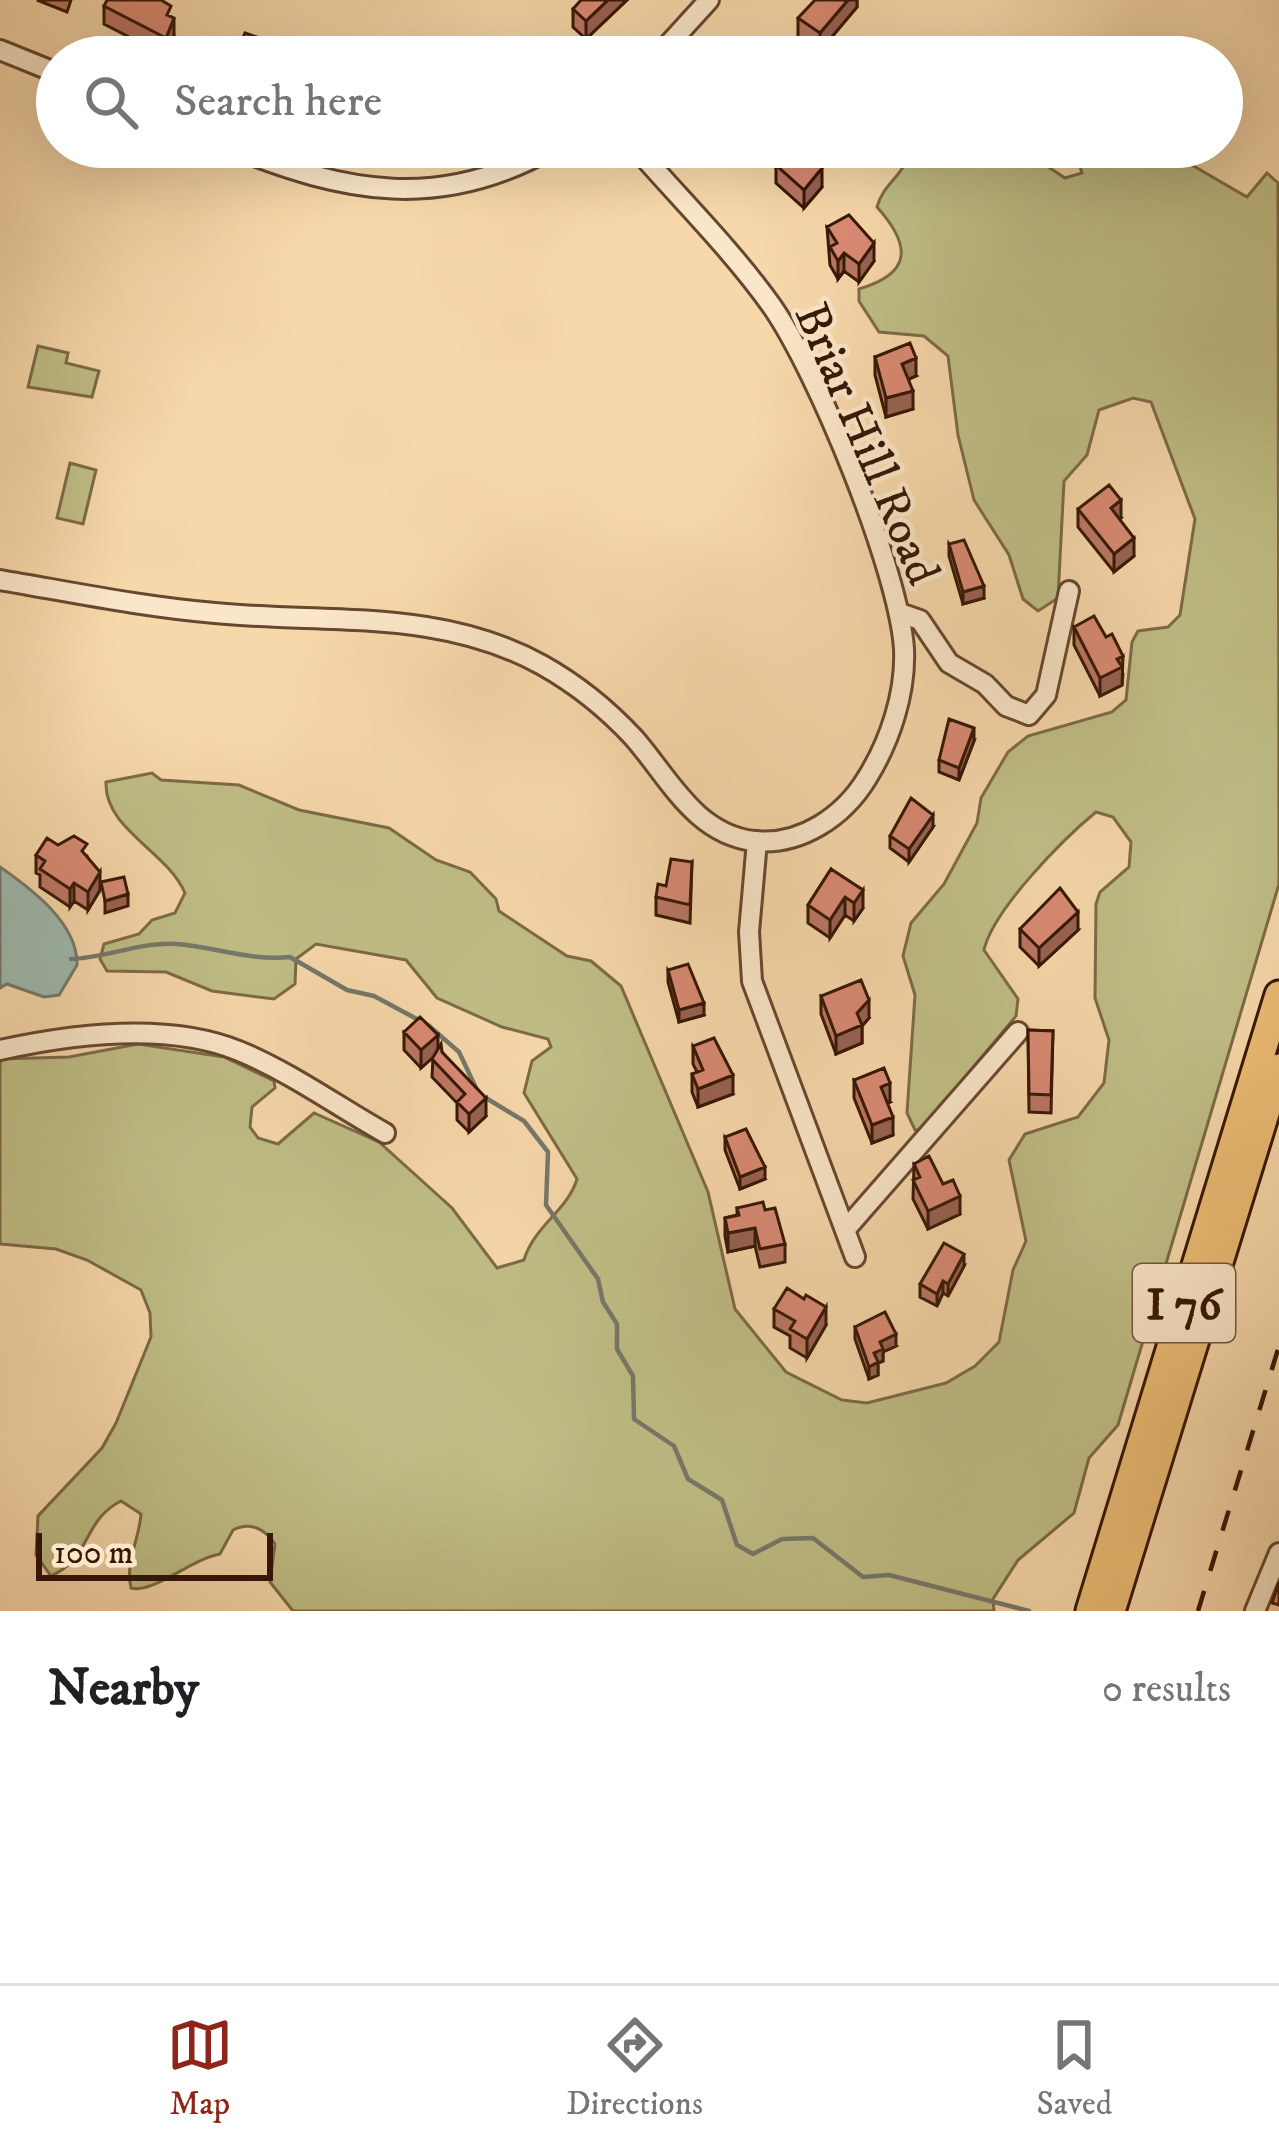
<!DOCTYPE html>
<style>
body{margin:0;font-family:"IM FELL DW Pica",serif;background:#f2f2f2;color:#202124}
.scale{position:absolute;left:36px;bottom:30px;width:237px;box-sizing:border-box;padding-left:12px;border:6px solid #371706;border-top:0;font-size:33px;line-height:42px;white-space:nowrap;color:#371706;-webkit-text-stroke:9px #fae6c8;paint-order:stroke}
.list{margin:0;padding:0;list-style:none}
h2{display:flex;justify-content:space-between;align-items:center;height:156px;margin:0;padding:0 48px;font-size:51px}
h2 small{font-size:39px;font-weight:400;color:#757577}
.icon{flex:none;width:66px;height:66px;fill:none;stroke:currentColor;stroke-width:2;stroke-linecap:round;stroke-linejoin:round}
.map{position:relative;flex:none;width:1279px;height:1611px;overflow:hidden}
.search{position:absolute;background:#fff;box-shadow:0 12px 48px #0002;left:36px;right:36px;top:36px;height:132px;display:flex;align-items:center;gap:30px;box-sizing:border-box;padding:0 42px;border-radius:66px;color:#757577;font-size:45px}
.sheet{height:372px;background:#fff}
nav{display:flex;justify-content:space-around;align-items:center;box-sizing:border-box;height:168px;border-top:3px solid #e0e0e0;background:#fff;font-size:33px;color:#757577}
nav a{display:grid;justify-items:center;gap:6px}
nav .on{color:#8f2418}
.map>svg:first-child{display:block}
.green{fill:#c0be86;stroke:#7c6a46;stroke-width:3}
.water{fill:#9eb9af;stroke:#75786b;stroke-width:3}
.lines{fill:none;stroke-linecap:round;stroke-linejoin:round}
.stream{stroke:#75786b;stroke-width:4.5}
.minor-casing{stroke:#67472f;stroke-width:24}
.highway-casing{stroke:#371706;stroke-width:33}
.minor{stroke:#fae6c8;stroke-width:18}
.highway{stroke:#ecbc75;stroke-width:27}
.rail{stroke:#371706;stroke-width:4.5;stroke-dasharray:21 21;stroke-linecap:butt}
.wall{fill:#bb7764;stroke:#371706;stroke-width:3}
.shaded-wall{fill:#986151;stroke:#371706;stroke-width:3}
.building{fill:#d98a74;stroke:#371706;stroke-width:3}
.labels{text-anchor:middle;stroke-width:9;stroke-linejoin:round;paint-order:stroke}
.shield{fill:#fae6c8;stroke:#725540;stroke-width:3}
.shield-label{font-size:45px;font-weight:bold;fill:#371706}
.street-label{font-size:48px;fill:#371706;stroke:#fae6c8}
</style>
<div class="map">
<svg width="1279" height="1611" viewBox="0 0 1279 1611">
<rect width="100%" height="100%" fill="#f7d8aa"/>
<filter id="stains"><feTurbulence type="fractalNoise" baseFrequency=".00167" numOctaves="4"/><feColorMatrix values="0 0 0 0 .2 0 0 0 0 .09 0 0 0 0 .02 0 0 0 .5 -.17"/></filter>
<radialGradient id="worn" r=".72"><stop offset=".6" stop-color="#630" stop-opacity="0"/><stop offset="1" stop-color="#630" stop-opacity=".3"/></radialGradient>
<path class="green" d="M 903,147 L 960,147 L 980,158 L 1020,148 L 1065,178 L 1082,173 L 1074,147 L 1108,147 L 1130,156 L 1161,147 L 1247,197 L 1267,173 L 1278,183 L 1279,884 L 1118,1425 L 1089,1458 L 1074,1513 L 1018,1560 L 993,1599 L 994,1611 L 293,1611 L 270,1582 L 275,1544 C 265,1529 250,1521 233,1530 L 220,1554 C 191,1559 153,1594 131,1588 C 125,1561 139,1541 141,1514 L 121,1501 C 83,1520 91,1558 51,1576 L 36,1555 L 38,1516 L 102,1448 L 116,1423 L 151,1337 L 150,1313 L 141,1290 L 87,1260 L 56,1249 L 0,1244 L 0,1059 L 69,1057 L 138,1044 L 224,1057 L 274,1081 L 275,1088 L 252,1107 L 250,1127 L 258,1138 L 278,1144 L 314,1113 L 379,1142 L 452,1208 L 497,1268 L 524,1260 C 534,1226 568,1210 577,1179 L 524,1093 L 532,1061 L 551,1047 L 548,1039 L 502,1027 L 437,998 L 406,960 L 316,944 L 296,959 L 295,984 L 274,999 L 212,991 L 166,972 L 107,971 L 100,959 L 104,944 L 139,934 L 152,920 L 175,913 L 185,893 C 167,851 104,829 106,782 L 152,773 L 161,780 L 239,785 L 299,810 L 389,828 L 436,860 L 470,872 L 496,899 L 499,911 L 567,956 L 591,961 L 621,986 L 708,1192 L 735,1309 L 786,1372 L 842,1400 L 867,1403 L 946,1383 L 975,1366 L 999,1342 L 1013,1270 L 1026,1241 L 1009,1160 L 1025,1134 L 1078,1117 L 1104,1083 L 1109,1040 L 1095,998 L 1096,904 L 1100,892 L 1129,867 L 1131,842 L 1113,817 L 1096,812 C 1063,839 993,910 984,950 L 1018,999 L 1016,1016 L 921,1130 L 915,1130 L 907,1113 L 915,995 L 903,956 L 911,923 L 944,884 L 977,823 L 981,798 L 1008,752 L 1028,736 L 1112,712 L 1126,700 L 1132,642 L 1138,631 L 1168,627 L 1180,615 L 1195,519 L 1151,402 L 1133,398 L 1099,410 L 1087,455 L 1064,481 L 1058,598 L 1038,611 L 1023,599 L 1009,555 L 974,500 L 958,435 L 948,356 L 924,336 L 879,332 L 859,301 L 859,289 C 913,273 911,245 877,207 C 883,185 899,179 908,158 Z
M 38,346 L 68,353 L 66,363 L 99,371 L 92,397 L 28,387 Z
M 70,463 L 96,470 L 83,524 L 57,518 Z"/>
<path class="water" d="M 0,867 C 33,890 78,924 77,965 L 59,995 L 44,997 L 7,984 L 0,988 Z"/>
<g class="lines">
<path class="stream" d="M 71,959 C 105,958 143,941 176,944 C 216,947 249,961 290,957 L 347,990 L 374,996 L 428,1025 L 459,1052 L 477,1090
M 486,1098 L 524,1121 L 548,1152 L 546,1205 L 598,1279 L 603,1302 L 617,1324 L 617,1349 L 633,1376 L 634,1419 L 674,1446 L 688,1479 L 722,1500 L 737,1545 L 753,1554 L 782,1539 L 813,1538 L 863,1577 L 889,1575 L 1029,1611"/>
<g class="minor-casing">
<path id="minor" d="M 0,50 L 57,73
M 657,57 L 709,0
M 231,147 C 345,193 441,212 554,147
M 0,580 C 71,592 143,607 215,613 C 327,624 439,608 542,665 C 576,684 608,710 634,738 C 669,778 695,834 754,841 C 801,846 844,816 867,778 C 890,741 906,693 904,649 C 899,570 817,370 771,305 C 731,249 680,199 635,147
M 900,613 L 920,620 L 949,663 L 985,684 L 1006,706 L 1029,715 L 1046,695 L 1069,591
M 757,841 L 749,932 L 752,981 L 855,1257
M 0,1050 C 73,1034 168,1022 239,1051 C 290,1072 337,1106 385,1133
M 845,1230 L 1018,1032
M 1255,1611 L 1279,1553"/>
</g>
<g class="highway-casing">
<path id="highway" d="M 1090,1611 L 1279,995
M 1111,1611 L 1279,1068"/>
</g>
<use href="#minor" class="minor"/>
<use href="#highway" class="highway"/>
<path class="rail" d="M 1198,1611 L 1279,1346"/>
</g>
<path class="wall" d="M 37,0 L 71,0 L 67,12 Z
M 627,0 L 586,39 L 573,27 L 573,9 Z
M 857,0 L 857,7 L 820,51 L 798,36 L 798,18 Z
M 104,6 L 171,17 L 174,36 L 166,56 L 104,24 Z
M 239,48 L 290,49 L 322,57 L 239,57 Z
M 764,147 L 798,147 L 822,187 L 804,208 L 776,183 L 776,168 L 764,158 Z
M 827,227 L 874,261 L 859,282 L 844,271 L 838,279 L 830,265 Z
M 875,357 L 916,376 L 909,379 L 913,409 L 886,417 L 875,375 Z
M 1078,509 L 1121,518 L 1119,520 L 1134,556 L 1114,572 L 1078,527 Z
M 949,544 L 984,598 L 963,604 L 949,556 Z
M 1074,627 L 1123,674 L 1122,685 L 1100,696 L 1074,645 Z
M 974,741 L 959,780 L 939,772 L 939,760 Z
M 933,827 L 909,862 L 890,848 L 890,836 Z
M 58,845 L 87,856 L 100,890 L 88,910 L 74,901 L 70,907 L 40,887 L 40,875 L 36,873 L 36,855 Z
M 692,862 L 690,923 L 656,915 L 656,897 Z
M 831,869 L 863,908 L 854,921 L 845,915 L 830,938 L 808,923 L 808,905 Z
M 1020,929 L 1078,930 L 1039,966 L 1020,947 Z
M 668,970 L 704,1015 L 679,1022 L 668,982 Z
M 821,996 L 869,1018 L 862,1026 L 862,1043 L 836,1054 L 821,1014 Z
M 1028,1030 L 1053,1031 L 1051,1113 L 1029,1112 Z
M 404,1032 L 442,1052 L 486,1116 L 469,1132 L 457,1120 L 457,1103 L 432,1077 L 433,1057 L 421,1068 L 404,1050 Z
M 693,1046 L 733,1094 L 698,1107 L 692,1092 L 692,1074 L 697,1072 L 693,1064 Z
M 854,1080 L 890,1102 L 887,1103 L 893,1135 L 872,1143 L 854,1098 Z
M 725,1137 L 765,1179 L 740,1189 L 725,1150 Z
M 914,1164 L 943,1184 L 960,1214 L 928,1229 L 913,1199 Z
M 737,1208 L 765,1210 L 785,1244 L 785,1262 L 760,1267 L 755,1246 L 728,1252 L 725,1236 L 725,1218 L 737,1215 Z
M 964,1266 L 948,1296 L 943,1293 L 937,1306 L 920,1297 L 920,1284 Z
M 774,1309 L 826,1325 L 807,1358 L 790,1348 L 790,1336 L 774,1327 Z
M 855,1327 L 896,1346 L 883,1352 L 883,1361 L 878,1363 L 878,1375 L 869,1379 L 855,1339 Z"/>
<path class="shaded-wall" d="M 608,0 L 627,0 L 586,39 L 586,21 Z
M 848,0 L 857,0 L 857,7 L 820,51 L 820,33 Z
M 174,18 L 174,36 L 166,56 L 166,38 Z
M 822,168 L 822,187 L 804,208 L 804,190 Z
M 874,243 L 874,261 L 859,282 L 859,264 Z
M 844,253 L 844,271 L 838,279 L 838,261 Z
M 916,358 L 916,376 L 902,382 L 902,364 Z
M 913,391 L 913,409 L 886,417 L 886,398 Z
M 1121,500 L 1121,518 L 1111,527 L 1111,508 Z
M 1134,538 L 1134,556 L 1114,572 L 1114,554 Z
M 984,586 L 984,598 L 963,604 L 963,592 Z
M 1123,656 L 1122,685 L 1100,696 L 1100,678 L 1117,659 Z
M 974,728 L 974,741 L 959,780 L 959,768 Z
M 933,815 L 933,827 L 909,862 L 909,849 Z
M 100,872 L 100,890 L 88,910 L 88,892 Z
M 74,883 L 74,901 L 70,907 L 70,889 Z
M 863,890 L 863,908 L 854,921 L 854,903 Z
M 128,894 L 128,906 L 105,913 L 105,901 Z
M 845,897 L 845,915 L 830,938 L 830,920 Z
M 1078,912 L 1078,930 L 1039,966 L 1039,948 Z
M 869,1000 L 869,1018 L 862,1026 L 862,1043 L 836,1054 L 836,1036 Z
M 704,1003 L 704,1015 L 679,1022 L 679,1010 Z
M 438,1035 L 438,1053 L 421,1068 L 421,1050 Z
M 733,1075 L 733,1094 L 698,1107 L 698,1089 Z
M 890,1083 L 890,1102 L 881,1105 L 881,1087 Z
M 486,1098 L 486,1116 L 469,1132 L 469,1114 Z
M 893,1117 L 893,1135 L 872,1143 L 872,1125 Z
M 765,1167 L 765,1179 L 740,1189 L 740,1177 Z
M 960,1196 L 960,1214 L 928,1229 L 928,1211 Z
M 755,1228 L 755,1246 L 728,1252 L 728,1233 Z
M 964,1254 L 964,1266 L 948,1296 L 948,1284 Z
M 943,1281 L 943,1293 L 937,1306 L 937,1294 Z
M 826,1307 L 826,1325 L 807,1358 L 807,1339 Z
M 896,1334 L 896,1346 L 883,1352 L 883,1361 L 878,1363 L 878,1375 L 869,1379 L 869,1367 L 880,1342 Z"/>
<path class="building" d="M 107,0 L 161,0 L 171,6 L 167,15 L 174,18 L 166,38 L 104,6 Z
M 581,0 L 608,0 L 586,21 L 573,9 Z
M 815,0 L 848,0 L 820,33 L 798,18 Z
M 245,33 L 290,49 L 300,50 L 302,45 L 316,50 L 314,54 L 322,57 L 248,57 L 250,51 L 239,48 Z
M 537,45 L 545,57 L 520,57 Z
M 772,147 L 798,147 L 822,168 L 804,190 L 776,165 L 783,157 Z
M 849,215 L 874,243 L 859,264 L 844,253 L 838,261 L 830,247 L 837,243 L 827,227 Z
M 910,343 L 916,358 L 902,364 L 913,391 L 886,398 L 875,357 Z
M 1109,485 L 1121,500 L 1111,508 L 1134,538 L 1114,554 L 1078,509 Z
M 964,540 L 984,586 L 963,592 L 949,544 Z
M 1094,616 L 1106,637 L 1112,634 L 1123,656 L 1117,659 L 1122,667 L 1100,678 L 1074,627 Z
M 949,719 L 974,728 L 959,768 L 939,760 Z
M 911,798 L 933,815 L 909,849 L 890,836 Z
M 74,836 L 87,844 L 82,851 L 100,872 L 88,892 L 74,883 L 70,889 L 40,869 L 45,861 L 36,855 L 47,838 L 58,845 Z
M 671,859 L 692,862 L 690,905 L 656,897 L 658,884 L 666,886 Z
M 831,869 L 863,890 L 854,903 L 845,897 L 830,920 L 808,905 Z
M 124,877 L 128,894 L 105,901 L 101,882 Z
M 1060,888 L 1078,912 L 1039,948 L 1020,929 Z
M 688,964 L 704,1003 L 679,1010 L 668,970 Z
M 861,980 L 869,1000 L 857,1013 L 862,1025 L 836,1036 L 821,996 Z
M 420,1017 L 438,1035 L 421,1050 L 404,1032 Z
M 1028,1030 L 1053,1031 L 1051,1095 L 1029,1094 Z
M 714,1038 L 733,1075 L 698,1089 L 692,1074 L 703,1070 L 693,1046 Z
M 441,1044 L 442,1052 L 486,1098 L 469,1114 L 457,1102 L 465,1094 L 432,1059 Z
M 884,1068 L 890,1083 L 881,1087 L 893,1117 L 872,1125 L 854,1080 Z
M 746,1129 L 765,1167 L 740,1177 L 725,1137 Z
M 929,1156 L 943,1184 L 953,1180 L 960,1196 L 928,1211 L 913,1180 L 920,1177 L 914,1164 Z
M 763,1202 L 765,1210 L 775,1208 L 785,1244 L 760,1249 L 755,1228 L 728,1233 L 725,1218 L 739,1215 L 737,1208 Z
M 944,1243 L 964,1254 L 948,1284 L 943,1281 L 937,1294 L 920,1284 Z
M 787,1288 L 804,1299 L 806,1295 L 826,1307 L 807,1339 L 790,1329 L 795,1321 L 774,1309 Z
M 885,1312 L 896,1334 L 880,1342 L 883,1349 L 874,1353 L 878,1362 L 869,1367 L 855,1327 Z
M 1279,1582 L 1279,1605 L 1272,1603 Z"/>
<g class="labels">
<rect class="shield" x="1133" y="1264" width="102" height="78" rx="9"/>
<g class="shield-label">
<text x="1184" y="1319">I 76</text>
</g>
<g class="street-label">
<text transform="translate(869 443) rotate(67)" y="17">Briar Hill Road</text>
</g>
</g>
<rect width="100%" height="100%" filter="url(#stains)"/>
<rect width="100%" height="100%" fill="url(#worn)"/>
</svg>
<div class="scale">100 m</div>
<div class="search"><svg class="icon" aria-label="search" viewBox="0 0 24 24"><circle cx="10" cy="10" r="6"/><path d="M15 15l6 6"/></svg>Search here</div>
</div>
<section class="sheet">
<h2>Nearby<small>0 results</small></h2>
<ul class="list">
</ul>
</section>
<nav>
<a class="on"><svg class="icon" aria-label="map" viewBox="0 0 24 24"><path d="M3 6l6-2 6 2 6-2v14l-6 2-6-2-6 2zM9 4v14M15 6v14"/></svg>Map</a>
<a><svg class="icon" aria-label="directions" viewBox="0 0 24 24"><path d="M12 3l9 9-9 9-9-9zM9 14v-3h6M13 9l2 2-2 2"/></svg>Directions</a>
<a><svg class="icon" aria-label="saved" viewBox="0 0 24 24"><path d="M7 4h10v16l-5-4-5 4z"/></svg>Saved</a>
</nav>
